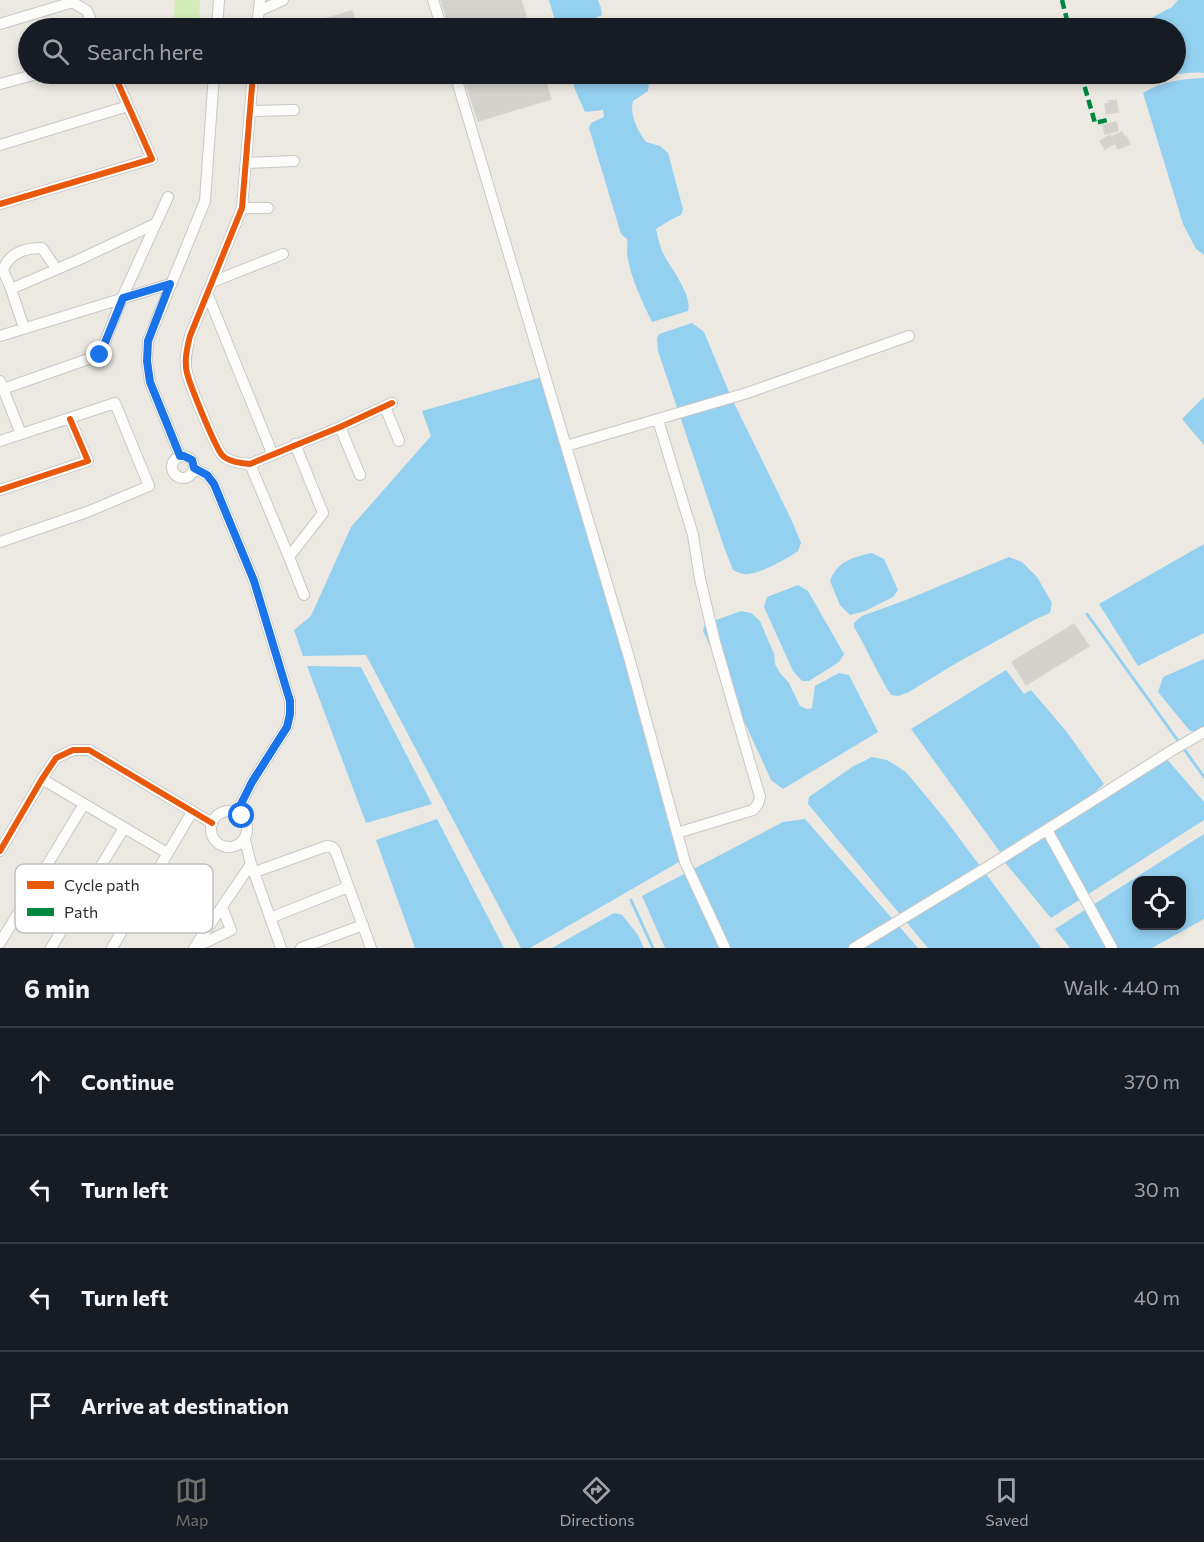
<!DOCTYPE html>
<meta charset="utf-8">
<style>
body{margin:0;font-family:Commissioner,sans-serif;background:#242831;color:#f1f3f6}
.controls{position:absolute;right:18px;bottom:18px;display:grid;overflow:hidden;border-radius:12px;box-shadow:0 3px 9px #0003}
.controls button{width:54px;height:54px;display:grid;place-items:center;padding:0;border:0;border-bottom:2px solid #363941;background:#171b24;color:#f1f3f6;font:30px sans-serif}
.stop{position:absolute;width:18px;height:18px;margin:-14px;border:4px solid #1a73e8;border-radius:50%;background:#fff}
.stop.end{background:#1a73e8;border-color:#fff;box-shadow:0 2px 6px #0008}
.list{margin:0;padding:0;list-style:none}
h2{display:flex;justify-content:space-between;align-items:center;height:78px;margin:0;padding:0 24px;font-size:26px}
h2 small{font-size:20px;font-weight:400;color:#9ea1a6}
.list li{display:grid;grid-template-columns:39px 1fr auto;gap:18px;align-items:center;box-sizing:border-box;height:108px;padding:0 24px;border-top:2px solid #363941}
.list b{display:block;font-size:22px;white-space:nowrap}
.list em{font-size:20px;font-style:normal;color:#9ea1a6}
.icon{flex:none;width:33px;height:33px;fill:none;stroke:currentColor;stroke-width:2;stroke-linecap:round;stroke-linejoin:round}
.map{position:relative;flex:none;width:1204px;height:948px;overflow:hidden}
.search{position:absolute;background:#171b24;box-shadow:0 3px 9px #0003;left:18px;right:18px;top:18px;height:66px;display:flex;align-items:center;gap:15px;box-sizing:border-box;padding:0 21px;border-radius:33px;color:#9ea1a6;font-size:22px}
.sheet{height:510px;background:#171b24}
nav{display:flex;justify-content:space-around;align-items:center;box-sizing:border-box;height:84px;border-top:2px solid #363941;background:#171b24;font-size:16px;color:#9ea1a6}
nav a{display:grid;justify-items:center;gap:3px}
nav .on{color:#706f6c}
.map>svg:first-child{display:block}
.pitch{fill:#d4edb8}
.water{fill:#94d0f0;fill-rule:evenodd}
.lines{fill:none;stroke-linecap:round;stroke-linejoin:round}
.stream{stroke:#94d0f0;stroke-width:3}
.building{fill:#d4d2cd;stroke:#d7d4ce;stroke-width:1.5}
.minor-casing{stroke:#c9c8c7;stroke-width:12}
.minor{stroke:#fcfcfb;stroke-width:10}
.quiet{stroke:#00873e;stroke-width:4.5;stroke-dasharray:9 4.5;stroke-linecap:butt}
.cycleway-casing{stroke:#fff;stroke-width:10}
.cycleway{stroke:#e8590c;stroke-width:6}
.route{stroke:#1a73e8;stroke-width:8}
.key{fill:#fff;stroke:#c0c0c0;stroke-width:1.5}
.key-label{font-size:16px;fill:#2d2d2d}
</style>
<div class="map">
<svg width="1204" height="948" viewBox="0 0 1204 948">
<rect width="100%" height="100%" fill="#ece9e2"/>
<path class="pitch" d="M 175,0 L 200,0 L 199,28 L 173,28 Z"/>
<path class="water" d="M 549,0 L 598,0 L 601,8 L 602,15 L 578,26 L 578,28 L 557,28 Z
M 1178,0 L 1204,0 L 1204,73 C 1190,71 1175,76 1160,75 L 1160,74 L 1176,74 L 1176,28 L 1152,28 L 1153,17 L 1172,7 Z
M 570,74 L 643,74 L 649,82 L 648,91 L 633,101 C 629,114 638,131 646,142 L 660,146 L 668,153 L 683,209 L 681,215 C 671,219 664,224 656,229 C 658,236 659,244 662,251 C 669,266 693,295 688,311 L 652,322 C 642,301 630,277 627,253 C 627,249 628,244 627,239 L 621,234 L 589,128 L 591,123 L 604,117 L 603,110 L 585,112 L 576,92 Z
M 1204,78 L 1204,255 L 1196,249 L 1183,224 L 1143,93 C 1162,81 1182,79 1204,78 Z
M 692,323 L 704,332 L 731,397 L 792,521 L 801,543 L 798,551 C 788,558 760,574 748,574 C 743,575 738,572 733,570 L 724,547 L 658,351 L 657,338 L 659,334 Z
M 542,377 L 684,859 L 530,948 L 521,948 L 366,655 L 303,656 L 294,630 L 311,616 L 351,527 L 431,436 L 422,411 Z
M 1204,397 L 1204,445 L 1182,419 Z
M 1204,544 L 1204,633 L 1138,666 L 1099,604 Z
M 872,553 L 884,559 L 898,590 L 893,597 L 865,611 L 850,615 L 840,605 L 830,581 C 837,562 852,557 872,553 Z
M 1009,557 L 1022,562 L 1037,577 L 1052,603 L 1050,613 L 1036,619 L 953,665 L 909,692 L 898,696 L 891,695 C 877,673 867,649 854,627 L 854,623 L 862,616 L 906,600 Z
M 798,585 L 808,591 L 844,654 L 839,662 L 809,681 L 802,681 L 793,671 L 764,607 L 767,597 Z
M 741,611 L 751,613 L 760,621 L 774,654 L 775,664 L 780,673 L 789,683 L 800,706 L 807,709 L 812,708 L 815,686 L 839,673 L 849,675 L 878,732 L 783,789 L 771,780 L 703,631 L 705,624 Z
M 1204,659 L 1204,727 L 1197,731 L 1190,731 L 1158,692 L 1163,677 Z
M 307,666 L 361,667 L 432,804 L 366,823 Z
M 1006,670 L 1024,694 L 1031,690 L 1066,731 L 1104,784 L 1089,797 L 1000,852 L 911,729 Z
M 872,757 L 887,760 L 906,772 L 945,819 L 1041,948 L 928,948 L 808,804 L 809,797 L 852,767 Z
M 1166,758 L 1204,802 L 1204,820 L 1051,918 L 1003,860 Z
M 437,819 L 504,948 L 415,948 L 376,840 Z
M 805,819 L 918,948 L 665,948 L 642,896 L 783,822 Z
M 1204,834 L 1204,919 L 1152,948 L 1070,948 L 1055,929 ZM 1136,880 L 1182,880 L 1182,926 L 1136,926 Z
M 614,913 L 622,915 L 638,935 L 644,948 L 552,948 Z"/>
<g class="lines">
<path class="stream" d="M 1087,614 L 1204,777
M 631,900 L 653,948"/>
</g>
<path class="building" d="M 441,0 L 521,0 L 530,28 L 450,28 Z
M 352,11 L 357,28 L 293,28 Z
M 463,74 L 543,74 L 551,99 L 478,121 Z
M 1116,100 L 1118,112 L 1106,114 L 1105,104 L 1110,103 L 1109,101 Z
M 1116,122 L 1118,131 L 1105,134 L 1103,125 Z
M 1122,132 L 1124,137 L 1126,136 L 1130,144 L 1118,149 L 1114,141 L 1115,141 L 1113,136 Z
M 1110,135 L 1115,143 L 1105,149 L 1100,141 Z
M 1074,624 L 1089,646 L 1026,685 L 1012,662 Z"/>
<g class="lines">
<g class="minor-casing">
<path id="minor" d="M 69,0 L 87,11 L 94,28
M 433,0 L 442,28
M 259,11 L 283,0
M 0,24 L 73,2
M 217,28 L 219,0
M 257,28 L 260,0
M 253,74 L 242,208 L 190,336 C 187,348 184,361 187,373 C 190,385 216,450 223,456 C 230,462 240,463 250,464 L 340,427 L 392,403
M 455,74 L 628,654 L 685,862 L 725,948
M 0,84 L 37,74
M 250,111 L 294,110
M 0,145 L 128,106
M 246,163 L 294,161
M 0,204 L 152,159 L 114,74
M 242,208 L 268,208
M 212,282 L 283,254
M 11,289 L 3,270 C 9,253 25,248 42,248 L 53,264 L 55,270
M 207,293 L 272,453
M 24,328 L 11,289 L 78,260 L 155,224
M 0,336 L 170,284
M 0,381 L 21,434
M 0,390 L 100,355 L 122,298 L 168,197
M 385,407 L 399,441
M 658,420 L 693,535 L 700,579 L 715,642 L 760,797 L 758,804 L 753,810 L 677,833
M 340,427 L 360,475
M 0,441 L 115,403 L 149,486 L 87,512 L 0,542
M 566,446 L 747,393 L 909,336
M172 467a11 11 0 1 1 22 0a11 11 0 1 1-22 0Z
M 180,456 L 150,382 L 147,361 L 148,341 L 205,201 L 214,74
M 250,464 L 289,557 L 323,513 L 295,444
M 194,468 L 207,475 L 214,484 L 254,581 L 290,701 L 290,714 L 287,727 L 252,782 L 237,812
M 0,490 L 88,461 L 70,419
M 289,557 L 304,595
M 42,779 L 167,853
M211 829a18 18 0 1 1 36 0a18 18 0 1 1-36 0Z
M 1047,830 L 1112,948
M 245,840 L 251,864 L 281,948
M 0,851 L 42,779 L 56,758 L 73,750 L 89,750 L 212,823
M 255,872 L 327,846 L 332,847 L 335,850 L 371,948
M 270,918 L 348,887
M 0,943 L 84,804
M 196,947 L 231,930 L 222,907
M 51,948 L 124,828
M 112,948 L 192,812
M 194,948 L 251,864
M 301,948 L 363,925
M 854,948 L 994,863 L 1171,751 L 1204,732"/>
</g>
<use href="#minor" class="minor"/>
<path class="quiet" d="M 1062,0 L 1069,28
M 1081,74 L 1095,123 L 1111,119"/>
<g class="cycleway-casing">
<path id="cycleway" d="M 253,74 L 242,208 L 190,336 C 187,348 184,361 187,373 C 190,385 216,450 223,456 C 230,462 240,463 250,464 L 340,427 L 392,403
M 0,204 L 152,159 L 114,74
M 194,468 L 207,475 L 214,484 L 254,581 L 290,701 L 290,714 L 287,727 L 252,782 L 237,812
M 0,490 L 88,461 L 70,419
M 0,851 L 42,779 L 56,758 L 73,750 L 89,750 L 212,823"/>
</g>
<use href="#cycleway" class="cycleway"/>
</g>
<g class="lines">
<path class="route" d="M 100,355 L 123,298 L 170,284 L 148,341 L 147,361 L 150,382 L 180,456 L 184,456 L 192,460 L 194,468 L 207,475 L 214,484 L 254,581 L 290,701 L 290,714 L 287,727 L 252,782 L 237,812 L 242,816"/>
</g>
<rect x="15" y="864" width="198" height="69" rx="9" class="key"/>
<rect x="27" y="881" width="27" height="8" fill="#e8590c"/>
<rect x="27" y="908" width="27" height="8" fill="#00873e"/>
<g class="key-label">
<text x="64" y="891">Cycle path</text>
<text x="64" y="918">Path</text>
</g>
</svg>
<div class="controls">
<button><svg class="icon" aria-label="locate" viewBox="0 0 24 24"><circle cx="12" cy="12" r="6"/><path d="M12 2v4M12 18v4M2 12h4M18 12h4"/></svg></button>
</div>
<div class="stop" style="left:242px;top:816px"></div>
<div class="stop end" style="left:100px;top:355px"></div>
<div class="search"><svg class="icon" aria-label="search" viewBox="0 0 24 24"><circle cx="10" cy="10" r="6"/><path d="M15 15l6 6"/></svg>Search here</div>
</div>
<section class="sheet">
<h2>6 min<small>Walk · 440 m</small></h2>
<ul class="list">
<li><svg class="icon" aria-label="ahead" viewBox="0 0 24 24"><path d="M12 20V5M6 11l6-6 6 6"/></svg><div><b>Continue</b></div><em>370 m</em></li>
<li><svg class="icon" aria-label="left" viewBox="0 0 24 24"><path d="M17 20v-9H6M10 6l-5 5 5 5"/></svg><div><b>Turn left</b></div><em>30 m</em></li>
<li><svg class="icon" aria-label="left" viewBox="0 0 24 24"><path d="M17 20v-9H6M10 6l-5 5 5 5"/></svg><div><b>Turn left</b></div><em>40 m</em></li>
<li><svg class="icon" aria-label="arrive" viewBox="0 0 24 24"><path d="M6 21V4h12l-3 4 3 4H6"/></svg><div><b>Arrive at destination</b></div></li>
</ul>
</section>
<nav>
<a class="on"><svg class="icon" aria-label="map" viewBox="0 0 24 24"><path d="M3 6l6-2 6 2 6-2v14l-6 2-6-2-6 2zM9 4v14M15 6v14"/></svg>Map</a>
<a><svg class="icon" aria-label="directions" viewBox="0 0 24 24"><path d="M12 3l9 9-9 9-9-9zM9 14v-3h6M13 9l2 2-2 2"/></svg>Directions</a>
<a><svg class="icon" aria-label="saved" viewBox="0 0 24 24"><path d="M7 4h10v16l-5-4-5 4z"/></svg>Saved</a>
</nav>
